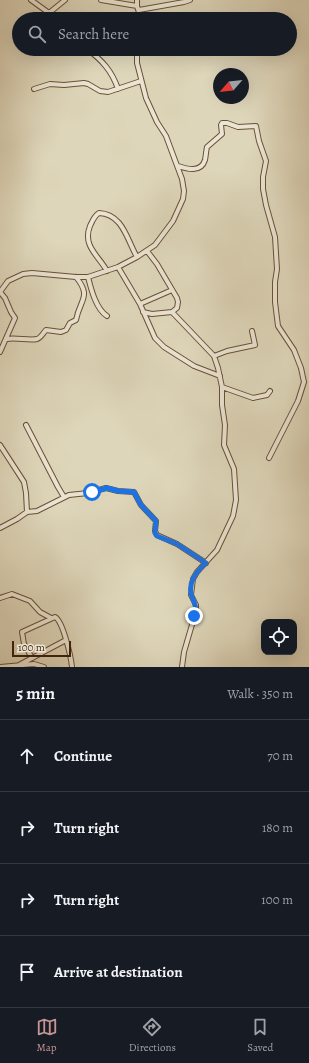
<!DOCTYPE html>
<meta charset="utf-8">
<style>
body{margin:0;font-family:Alegreya,serif;background:#20242c;color:#f1f3f6}
.controls{position:absolute;right:12px;bottom:12px;display:grid;overflow:hidden;border-radius:8px;box-shadow:0 4px 16px #0002}
.controls button{width:36px;height:36px;display:grid;place-items:center;padding:0;border:0;border-bottom:1px solid #363941;background:#171b24;color:#f1f3f6;font:20px sans-serif}
.compass{position:absolute;left:213px;top:68px;width:36px;height:36px;border-radius:50%;background:#171b24;box-shadow:0 4px 16px #0002;rotate:242deg}
.scale{position:absolute;left:12px;bottom:10px;width:59px;box-sizing:border-box;padding-left:4px;border:2px solid #42230b;border-top:0;font-size:11px;line-height:14px;white-space:nowrap;color:#42230b;-webkit-text-stroke:3px #eae4d2;paint-order:stroke}
.stop{position:absolute;width:12px;height:12px;margin:-9px;border:3px solid #1a73e8;border-radius:50%;background:#fff}
.stop.end{background:#1a73e8;border-color:#fff;box-shadow:0 1px 4px #0008}
.list{margin:0;padding:0;list-style:none}
h2{display:flex;justify-content:space-between;align-items:center;height:52px;margin:0;padding:0 16px;font-size:17px}
h2 small{font-size:13px;font-weight:400;color:#9ea1a6}
.list li{display:grid;grid-template-columns:26px 1fr auto;gap:12px;align-items:center;box-sizing:border-box;height:72px;padding:0 16px;border-top:1px solid #363941}
.list b{display:block;font-size:15px;white-space:nowrap}
.list em{font-size:13px;font-style:normal;color:#9ea1a6}
.icon{flex:none;width:22px;height:22px;fill:none;stroke:currentColor;stroke-width:2;stroke-linecap:round;stroke-linejoin:round}
.map{position:relative;flex:none;width:309px;height:667px;overflow:hidden}
.search{position:absolute;background:#171b24;box-shadow:0 4px 16px #0002;left:12px;right:12px;top:12px;height:44px;display:flex;align-items:center;gap:10px;box-sizing:border-box;padding:0 14px;border-radius:22px;color:#9ea1a6;font-size:15px}
.sheet{height:340px;background:#171b24}
nav{display:flex;justify-content:space-around;align-items:center;box-sizing:border-box;height:56px;border-top:1px solid #363941;background:#171b24;font-size:11px;color:#9ea1a6}
nav a{display:grid;justify-items:center;gap:2px}
nav .on{color:#c59692}
.map>svg:first-child{display:block}
.lines{fill:none;stroke-linecap:round;stroke-linejoin:round}
.street-casing{stroke:#695037;stroke-width:6}
.street{stroke:#eae4d2;stroke-width:4}
.route{stroke:#1a73e8;stroke-width:5}
</style>
<div class="map">
<svg width="309" height="667" viewBox="0 0 309 667">
<rect width="100%" height="100%" fill="#ded6ba"/>
<filter id="stains"><feTurbulence type="fractalNoise" baseFrequency=".005" numOctaves="4"/><feColorMatrix values="0 0 0 0 .2 0 0 0 0 .09 0 0 0 0 .02 0 0 0 .5 -.17"/></filter>
<radialGradient id="worn" r=".72"><stop offset=".6" stop-color="#630" stop-opacity="0"/><stop offset="1" stop-color="#630" stop-opacity=".3"/></radialGradient>
<g class="lines">
<g class="street-casing">
<path id="street" d="M 31,0 L 49,13 L 55,19
M 101,0 L 137,6
M 137,0 L 137,6 L 141,19
M 139,10 L 184,2 L 190,0
M 49,13 L 65,0
M 87,49 C 102,60 112,71 118,89
M 34,89 L 50,84 L 64,85 L 84,83 L 88,84 L 100,91 L 108,92 L 141,81
M 178,166 C 187,169 201,173 205,160 C 206,155 206,151 207,147 L 222,134 L 221,125 L 222,123 L 227,123 L 238,127 L 256,126 L 259,141 L 266,161 L 263,177 L 263,189 L 266,205 L 275,237 L 277,269 L 275,282 L 275,302 L 278,326 L 294,350 L 301,368 L 304,382 L 298,401 L 269,458
M 147,251 L 157,264 L 177,298 L 178,302 L 177,308 L 172,312
M 118,267 L 140,304 L 155,338 L 164,347 L 194,366 L 220,376
M 107,271 C 99,256 82,246 90,226 C 93,220 94,216 99,213 C 123,214 127,240 137,257
M 88,277 C 91,289 96,309 107,316
M 0,292 L 8,281 L 23,274 L 32,273 L 76,277 L 88,277 L 118,267 L 137,257 L 155,245 L 173,221 L 183,199 L 184,191 L 182,179 L 166,136 L 157,122 L 146,98 L 137,63 L 137,49
M 140,304 L 172,290
M 143,312 L 152,314 L 172,312 L 214,356 L 218,368 L 222,387 L 222,405 L 225,425 L 224,445 L 234,469 L 236,500 L 233,516 L 217,550 L 197,572 L 193,579 L 191,595 L 196,605 L 196,611 L 184,652 L 182,667
M 7,339 C 15,337 30,341 37,339 C 41,338 43,333 46,330 L 61,332 L 66,330 L 70,323 L 76,320 C 80,299 92,297 76,277
M 0,352 L 15,318 L 11,312 L 5,298 L 0,292
M 214,356 L 227,351 L 255,345 L 252,331
M 222,387 L 253,398 L 267,395 L 270,391
M 26,425 L 58,487 L 64,497
M 0,445 L 24,482 L 26,493 L 27,512
M 0,528 L 17,519 L 27,512 L 37,511 L 69,495 L 88,493 L 106,488 L 118,491 L 134,492 L 141,505 L 156,521 L 155,531 L 157,535 L 177,544 L 206,563
M 0,598 L 12,594 L 30,601 L 40,612 L 51,618
M 32,658 L 24,644 L 22,632 L 55,617 C 63,621 71,657 72,667
M 19,665 L 66,640
M 0,667 L 34,664 L 44,667"/>
</g>
<use href="#street" class="street"/>
</g>
<g class="lines">
<path class="route" d="M 92,492 L 107,488 L 118,491 L 134,492 L 141,505 L 156,521 L 155,533 L 157,536 L 177,544 L 206,563 C 196,572 187,583 192,597 C 195,604 197,608 194,616"/>
</g>
<rect width="100%" height="100%" filter="url(#stains)"/>
<rect width="100%" height="100%" fill="url(#worn)"/>
</svg>
<div class="controls">
<button><svg class="icon" aria-label="locate" viewBox="0 0 24 24"><circle cx="12" cy="12" r="6"/><path d="M12 2v4M12 18v4M2 12h4M18 12h4"/></svg></button>
</div>
<svg class="compass" viewBox="-18 -18 36 36"><path d="M0-13l5 13h-10z" fill="#e53935"/><path d="M0 13l5-13h-10z" fill="#9ea1a6"/></svg>
<div class="scale">100 m</div>
<div class="stop" style="left:92px;top:492px"></div>
<div class="stop end" style="left:194px;top:616px"></div>
<div class="search"><svg class="icon" aria-label="search" viewBox="0 0 24 24"><circle cx="10" cy="10" r="6"/><path d="M15 15l6 6"/></svg>Search here</div>
</div>
<section class="sheet">
<h2>5 min<small>Walk · 350 m</small></h2>
<ul class="list">
<li><svg class="icon" aria-label="ahead" viewBox="0 0 24 24"><path d="M12 20V5M6 11l6-6 6 6"/></svg><div><b>Continue</b></div><em>70 m</em></li>
<li><svg class="icon" aria-label="right" viewBox="0 0 24 24"><path d="M7 20v-9h11M14 6l5 5-5 5"/></svg><div><b>Turn right</b></div><em>180 m</em></li>
<li><svg class="icon" aria-label="right" viewBox="0 0 24 24"><path d="M7 20v-9h11M14 6l5 5-5 5"/></svg><div><b>Turn right</b></div><em>100 m</em></li>
<li><svg class="icon" aria-label="arrive" viewBox="0 0 24 24"><path d="M6 21V4h12l-3 4 3 4H6"/></svg><div><b>Arrive at destination</b></div></li>
</ul>
</section>
<nav>
<a class="on"><svg class="icon" aria-label="map" viewBox="0 0 24 24"><path d="M3 6l6-2 6 2 6-2v14l-6 2-6-2-6 2zM9 4v14M15 6v14"/></svg>Map</a>
<a><svg class="icon" aria-label="directions" viewBox="0 0 24 24"><path d="M12 3l9 9-9 9-9-9zM9 14v-3h6M13 9l2 2-2 2"/></svg>Directions</a>
<a><svg class="icon" aria-label="saved" viewBox="0 0 24 24"><path d="M7 4h10v16l-5-4-5 4z"/></svg>Saved</a>
</nav>
